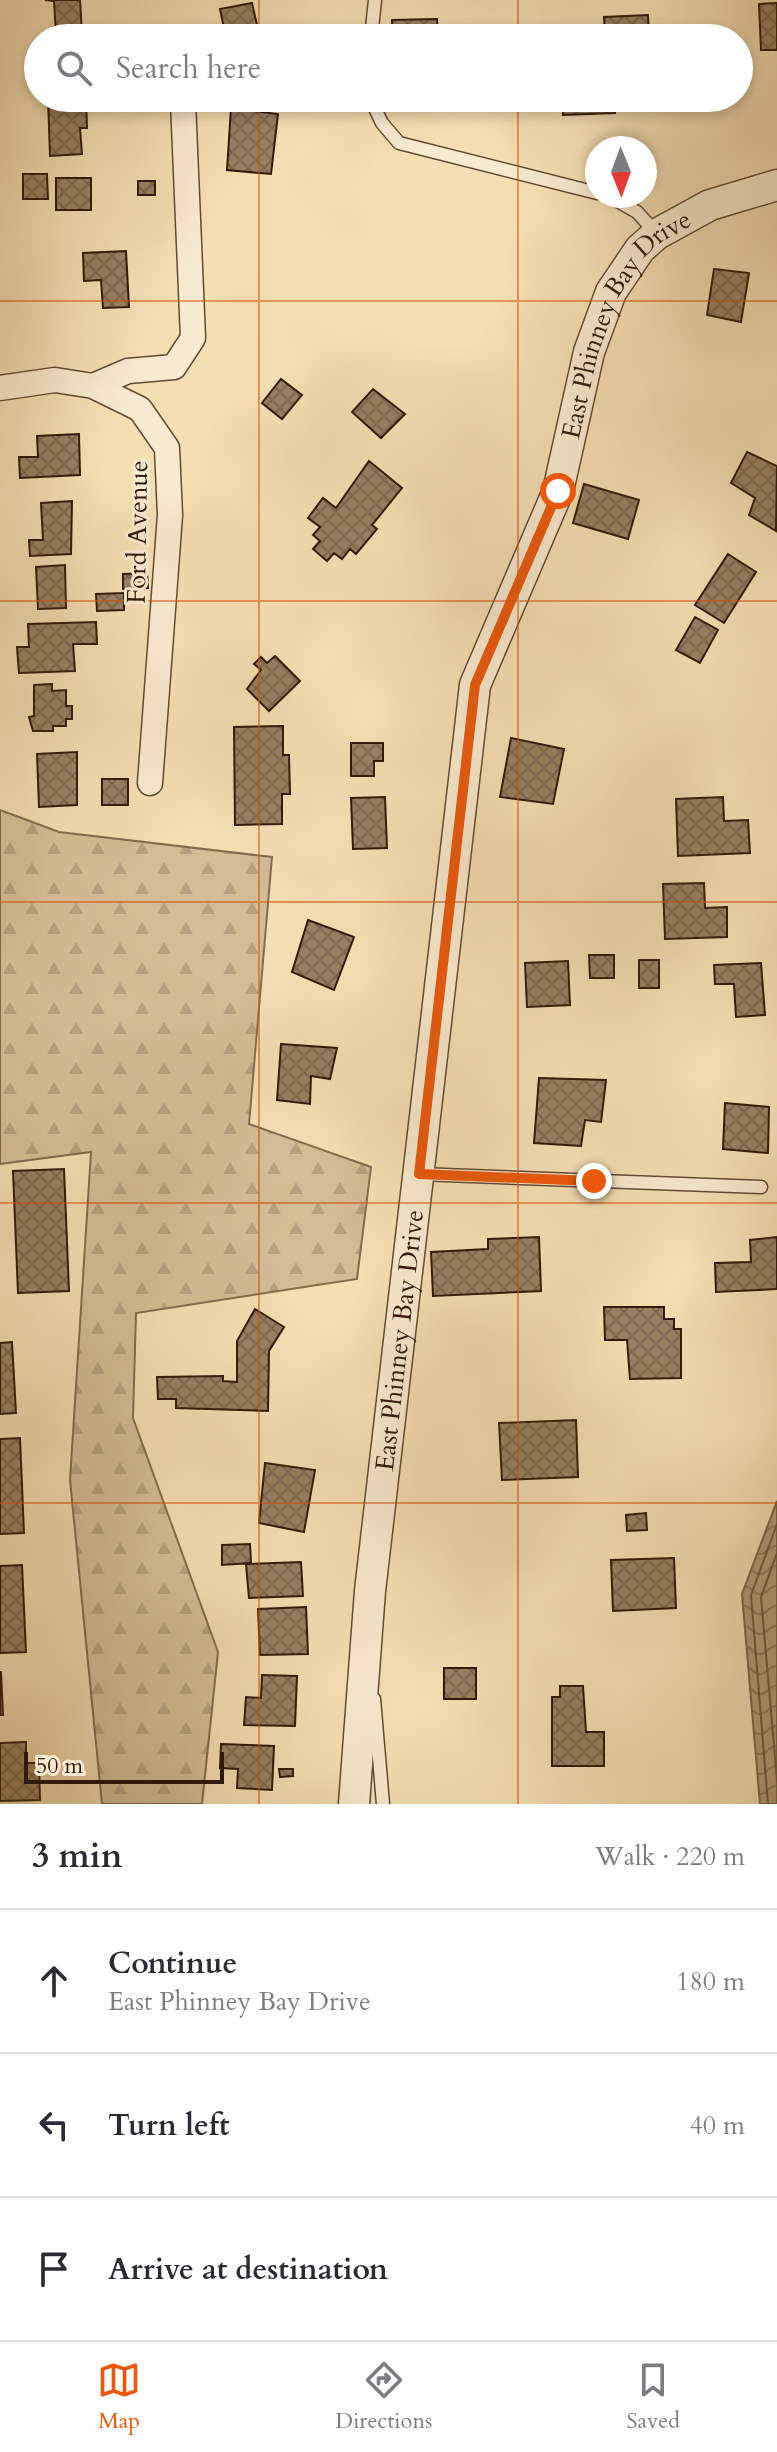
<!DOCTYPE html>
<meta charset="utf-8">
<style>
body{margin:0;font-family:Cardo,serif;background:#f7f7f7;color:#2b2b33}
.compass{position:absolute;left:585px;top:136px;width:72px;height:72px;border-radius:50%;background:#fff;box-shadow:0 4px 12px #0003;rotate:179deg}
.scale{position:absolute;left:24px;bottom:20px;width:200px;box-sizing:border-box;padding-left:8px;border:4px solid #311a09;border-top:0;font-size:22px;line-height:28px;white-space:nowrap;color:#311a09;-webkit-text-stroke:6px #f8eace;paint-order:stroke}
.stop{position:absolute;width:24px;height:24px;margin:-18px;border:6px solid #ea580c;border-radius:50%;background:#fff}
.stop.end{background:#ea580c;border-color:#fff;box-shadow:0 2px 8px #0008}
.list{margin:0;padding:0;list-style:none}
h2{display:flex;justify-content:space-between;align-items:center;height:104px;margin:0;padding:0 32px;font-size:34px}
h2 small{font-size:26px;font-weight:400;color:#7c7c81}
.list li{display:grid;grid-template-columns:52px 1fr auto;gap:24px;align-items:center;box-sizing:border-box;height:144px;padding:0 32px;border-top:2px solid #e1e1e2}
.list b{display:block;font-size:30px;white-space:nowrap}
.list p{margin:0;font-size:26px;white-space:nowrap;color:#7c7c81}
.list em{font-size:26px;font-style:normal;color:#7c7c81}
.icon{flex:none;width:44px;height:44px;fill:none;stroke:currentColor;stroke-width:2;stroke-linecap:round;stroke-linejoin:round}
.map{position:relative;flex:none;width:777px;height:1804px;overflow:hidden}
.search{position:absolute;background:#fff;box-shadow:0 4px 12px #0003;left:24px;right:24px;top:24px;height:88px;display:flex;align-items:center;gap:20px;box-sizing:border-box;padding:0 28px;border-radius:44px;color:#7c7c81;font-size:30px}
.sheet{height:536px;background:#fff}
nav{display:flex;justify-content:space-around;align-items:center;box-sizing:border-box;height:112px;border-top:2px solid #e1e1e2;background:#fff;font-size:22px;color:#7c7c81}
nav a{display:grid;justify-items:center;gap:4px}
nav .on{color:#ea580c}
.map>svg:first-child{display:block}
.forest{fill:url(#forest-firs);stroke:#826c50;stroke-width:2}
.water{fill:url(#water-waves);stroke:#7e674c;stroke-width:2}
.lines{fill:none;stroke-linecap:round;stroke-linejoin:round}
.shore{stroke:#725a41;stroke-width:2}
.building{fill:url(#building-cross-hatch);stroke:#311a09;stroke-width:2}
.service-casing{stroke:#624b34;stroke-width:15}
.minor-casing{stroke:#624b34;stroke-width:27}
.tertiary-casing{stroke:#624b34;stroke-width:33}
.service{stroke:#f8eace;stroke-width:12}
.minor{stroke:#f8eace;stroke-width:24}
.tertiary{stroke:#f8eace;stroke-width:30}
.route{stroke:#ea580c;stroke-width:10}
.grid{fill:none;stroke:#d6530c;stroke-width:2;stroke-opacity:0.55}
.labels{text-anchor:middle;stroke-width:6;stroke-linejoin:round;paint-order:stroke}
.street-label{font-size:26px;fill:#311a09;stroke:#f8eace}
</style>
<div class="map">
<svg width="777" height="1804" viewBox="0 0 777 1804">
<defs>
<pattern id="forest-firs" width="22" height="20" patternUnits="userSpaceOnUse" patternTransform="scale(2)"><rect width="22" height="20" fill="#d3bd96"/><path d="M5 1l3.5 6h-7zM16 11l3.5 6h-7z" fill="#b6a280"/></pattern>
<pattern id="water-waves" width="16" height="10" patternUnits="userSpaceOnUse" patternTransform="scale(2)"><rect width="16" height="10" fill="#b29b79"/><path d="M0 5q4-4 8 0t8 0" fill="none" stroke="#917e61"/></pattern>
<pattern id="building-cross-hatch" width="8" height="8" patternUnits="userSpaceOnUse" patternTransform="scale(2)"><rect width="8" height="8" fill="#968061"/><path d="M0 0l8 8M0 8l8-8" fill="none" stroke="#7b684e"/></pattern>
</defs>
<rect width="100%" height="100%" fill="#f4deb3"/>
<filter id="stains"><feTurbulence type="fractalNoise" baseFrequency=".0025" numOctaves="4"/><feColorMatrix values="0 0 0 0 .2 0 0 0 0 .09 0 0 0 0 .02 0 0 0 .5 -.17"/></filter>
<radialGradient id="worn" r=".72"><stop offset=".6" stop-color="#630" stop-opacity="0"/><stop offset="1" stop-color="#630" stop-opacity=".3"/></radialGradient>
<path class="forest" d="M 0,810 L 59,832 L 272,857 L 249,1124 L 371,1167 L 357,1279 L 136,1313 L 133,1418 L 218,1652 L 202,1804 L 102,1804 L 70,1480 L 91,1152 L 0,1164 Z"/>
<path class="water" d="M 777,1501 L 777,1804 L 760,1804 L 742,1594 Z"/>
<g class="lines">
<path class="shore" d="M 777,1553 L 761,1597 L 777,1780
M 768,1804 L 751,1595 L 777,1524"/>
</g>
<path class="building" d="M 45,0 L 80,0 L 82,34 L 56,35 L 54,1 Z
M 252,3 L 260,38 L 226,38 L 220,9 Z
M 777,3 L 777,50 L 761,50 L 759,4 Z
M 648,15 L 649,38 L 605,38 L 604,17 Z
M 437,19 L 438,38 L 392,38 L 392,20 Z
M 48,98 L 86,98 L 87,128 L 80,128 L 82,154 L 50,156 Z
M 551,98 L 614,98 L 615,113 L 563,115 L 563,108 L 551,108 Z
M 231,108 L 278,114 L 271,174 L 227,170 Z
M 23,174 L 47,174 L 48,199 L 23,199 Z
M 56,178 L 91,178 L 91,210 L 56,210 Z
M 138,181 L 155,181 L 155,195 L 138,195 Z
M 126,251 L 129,307 L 103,308 L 101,280 L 84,281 L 83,253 Z
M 714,269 L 749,273 L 741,322 L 707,315 Z
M 281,379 L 302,395 L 282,419 L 262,403 Z
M 373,389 L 405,414 L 381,438 L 352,412 Z
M 79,434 L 80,475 L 20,478 L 19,457 L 38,457 L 37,436 Z
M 747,452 L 777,466 L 776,531 L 749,515 L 755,498 L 731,483 Z
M 369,461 L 402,488 L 372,525 L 377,529 L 356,554 L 350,549 L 342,559 L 334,553 L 327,561 L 313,549 L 320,541 L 313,535 L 320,527 L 308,518 L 323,498 L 336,508 Z
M 584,484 L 639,500 L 628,539 L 573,523 Z
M 72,501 L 71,554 L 30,556 L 29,540 L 43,540 L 41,503 Z
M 728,554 L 756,572 L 724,623 L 695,605 Z
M 65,565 L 66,608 L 38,609 L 36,567 Z
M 147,573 L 148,588 L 123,589 L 123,574 Z
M 124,593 L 124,610 L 97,611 L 96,594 Z
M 695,617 L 718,630 L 700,663 L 676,650 Z
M 96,622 L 97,644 L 73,644 L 75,671 L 19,673 L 17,647 L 29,647 L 28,624 Z
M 275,656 L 300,681 L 269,711 L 247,689 L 261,670 L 254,664 L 261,657 L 267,663 Z
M 52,684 L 52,691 L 66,690 L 66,706 L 72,706 L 72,719 L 66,719 L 66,726 L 53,726 L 53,731 L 33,731 L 29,717 L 34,716 L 34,685 Z
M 283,726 L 283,755 L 289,755 L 290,794 L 282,794 L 282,824 L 235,825 L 234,727 Z
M 511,738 L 564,749 L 553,804 L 500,797 Z
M 351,743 L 383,743 L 383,761 L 374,761 L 374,776 L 351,776 Z
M 77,752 L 77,805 L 39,807 L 37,754 Z
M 102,779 L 128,779 L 128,805 L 102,805 Z
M 385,797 L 387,848 L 353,849 L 351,798 Z
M 723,797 L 724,821 L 748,820 L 750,853 L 678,856 L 676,799 Z
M 704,883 L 705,908 L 727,907 L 727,937 L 665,939 L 663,884 Z
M 308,920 L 354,937 L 334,990 L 292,972 Z
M 589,955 L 614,955 L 614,978 L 590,978 Z
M 639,960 L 659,960 L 659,988 L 639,988 Z
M 568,961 L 570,1005 L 527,1007 L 525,963 Z
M 761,963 L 765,1015 L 736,1017 L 734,984 L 715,984 L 714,965 Z
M 281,1044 L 337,1048 L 330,1079 L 311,1076 L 310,1104 L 277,1100 Z
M 539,1078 L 606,1080 L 601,1122 L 585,1120 L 581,1146 L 534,1143 Z
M 725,1103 L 769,1107 L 768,1153 L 723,1149 Z
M 64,1169 L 69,1291 L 18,1293 L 13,1171 Z
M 539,1237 L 541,1291 L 433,1296 L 431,1252 L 488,1249 L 488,1239 Z
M 777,1237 L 777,1289 L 716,1292 L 715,1263 L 751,1262 L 750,1240 Z
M 604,1307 L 664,1307 L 664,1319 L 674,1319 L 674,1329 L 681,1329 L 681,1378 L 630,1379 L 627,1340 L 605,1340 Z
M 255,1309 L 284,1327 L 269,1351 L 268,1411 L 176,1408 L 176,1399 L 158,1399 L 157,1377 L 223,1376 L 223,1381 L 237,1382 L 237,1341 Z
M 12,1342 L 16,1413 L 0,1414 L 0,1343 Z
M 576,1420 L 578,1477 L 502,1480 L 499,1423 Z
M 20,1438 L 24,1533 L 0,1534 L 0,1439 Z
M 265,1463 L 315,1470 L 304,1532 L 259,1523 Z
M 646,1513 L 647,1530 L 627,1531 L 626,1515 Z
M 250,1544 L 251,1563 L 222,1565 L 222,1545 Z
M 674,1558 L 676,1608 L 613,1611 L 611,1560 Z
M 301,1562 L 303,1596 L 249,1598 L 246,1564 Z
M 22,1565 L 26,1652 L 0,1653 L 0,1566 Z
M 306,1607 L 308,1654 L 260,1655 L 258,1609 Z
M 444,1668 L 476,1668 L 476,1699 L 444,1699 Z
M 0,1672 L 1,1672 L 3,1715 L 0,1715 Z
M 262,1675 L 297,1676 L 295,1726 L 244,1725 L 246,1697 L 261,1698 Z
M 560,1686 L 583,1686 L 586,1732 L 604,1732 L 604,1766 L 552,1766 L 552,1697 L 560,1697 Z
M 26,1742 L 26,1763 L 39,1763 L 40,1800 L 0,1801 L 0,1743 Z
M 221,1744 L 274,1746 L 272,1790 L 237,1788 L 238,1769 L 220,1768 Z
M 279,1769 L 293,1769 L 293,1776 L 280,1777 Z"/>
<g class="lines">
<g class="service-casing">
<path id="service" d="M 371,38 L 375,0
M 370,98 L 382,123 L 399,143 L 597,193
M 645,172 L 649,168
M 609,196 L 637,212 L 657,234
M 419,1174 L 761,1187
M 374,1699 L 383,1804"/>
</g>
<g class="minor-casing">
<path id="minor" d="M 93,386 L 128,371 L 174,367 L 193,338 L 183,102
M 0,388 L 55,380 L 93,386 L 140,409 L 167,448 L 170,515 L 150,783"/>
</g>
<g class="tertiary-casing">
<g id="tertiary">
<path id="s1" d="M 354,1804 L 370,1591 L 475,685 L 558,491 L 589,352 L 611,292 L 640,249 L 657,234 L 710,205 L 777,185"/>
</g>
</g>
<use href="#service" class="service"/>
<use href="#minor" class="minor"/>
<use href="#tertiary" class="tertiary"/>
</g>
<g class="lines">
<path class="route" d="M 558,491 L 475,685 L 419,1174 L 594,1181"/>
</g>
<path class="grid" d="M 259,0 L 259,38M 518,0 L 518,38M 259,98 L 259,1804M 518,98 L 518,1804M 0,301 L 777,301M 0,601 L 777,601M 0,902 L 777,902M 0,1203 L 777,1203M 0,1503 L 777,1503"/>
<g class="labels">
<g class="street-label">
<text dy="9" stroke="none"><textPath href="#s1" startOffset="1522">East Phinney Bay Drive</textPath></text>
<text transform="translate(137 532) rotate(-89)" y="9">Ford Avenue</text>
<text dy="9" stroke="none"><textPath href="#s1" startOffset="466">East Phinney Bay Drive</textPath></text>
</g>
</g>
<rect width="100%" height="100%" filter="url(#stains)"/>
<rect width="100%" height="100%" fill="url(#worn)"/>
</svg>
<svg class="compass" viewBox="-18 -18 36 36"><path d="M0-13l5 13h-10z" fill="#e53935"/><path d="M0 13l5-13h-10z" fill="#7c7c81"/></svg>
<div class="scale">50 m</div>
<div class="stop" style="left:558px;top:491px"></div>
<div class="stop end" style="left:594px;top:1181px"></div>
<div class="search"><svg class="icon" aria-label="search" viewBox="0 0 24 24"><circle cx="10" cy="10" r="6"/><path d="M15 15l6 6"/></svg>Search here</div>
</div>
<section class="sheet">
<h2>3 min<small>Walk · 220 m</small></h2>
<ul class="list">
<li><svg class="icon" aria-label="ahead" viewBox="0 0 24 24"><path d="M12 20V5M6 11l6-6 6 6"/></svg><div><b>Continue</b><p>East Phinney Bay Drive</p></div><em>180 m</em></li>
<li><svg class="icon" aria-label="left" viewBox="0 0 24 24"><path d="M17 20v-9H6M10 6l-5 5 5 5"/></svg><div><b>Turn left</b></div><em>40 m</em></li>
<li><svg class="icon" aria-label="arrive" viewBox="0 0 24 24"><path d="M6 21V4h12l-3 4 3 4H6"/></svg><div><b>Arrive at destination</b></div></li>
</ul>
</section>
<nav>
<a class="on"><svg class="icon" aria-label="map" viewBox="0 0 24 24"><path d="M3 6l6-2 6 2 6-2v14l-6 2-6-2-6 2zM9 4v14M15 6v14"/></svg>Map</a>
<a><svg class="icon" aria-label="directions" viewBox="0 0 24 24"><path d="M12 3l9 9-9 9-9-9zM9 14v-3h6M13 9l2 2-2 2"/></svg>Directions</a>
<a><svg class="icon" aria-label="saved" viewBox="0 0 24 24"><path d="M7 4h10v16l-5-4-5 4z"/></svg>Saved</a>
</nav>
